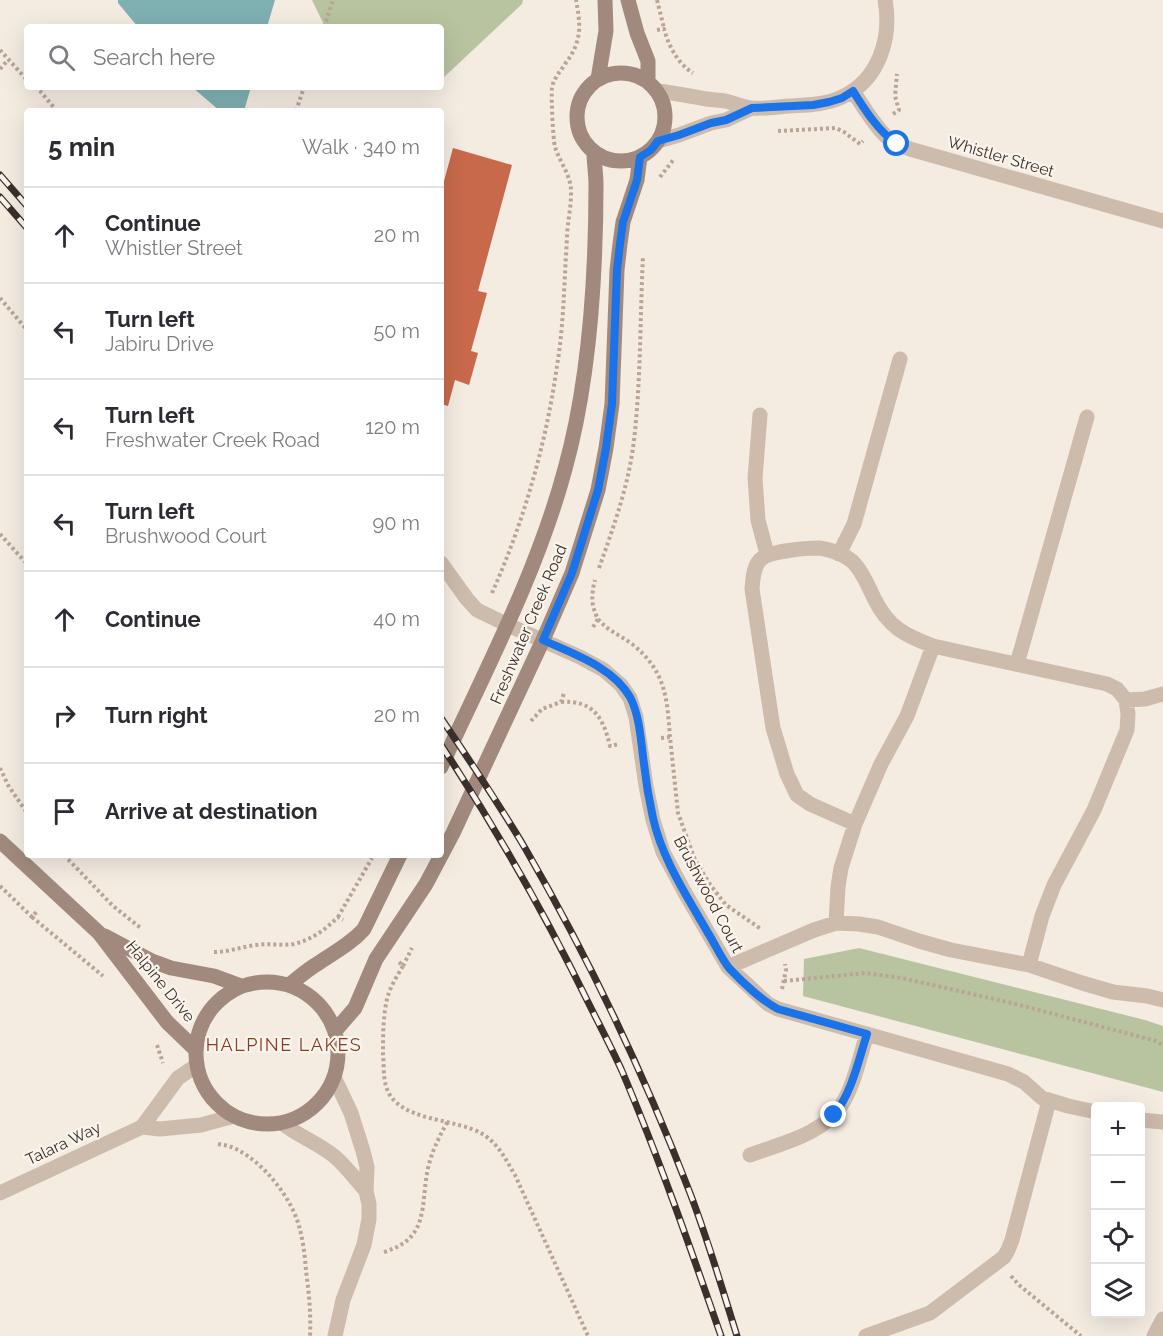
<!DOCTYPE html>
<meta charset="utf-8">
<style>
body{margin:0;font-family:Raleway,sans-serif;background:#f2f2f3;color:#2b2b33}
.controls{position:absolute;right:18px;bottom:18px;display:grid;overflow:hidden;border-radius:6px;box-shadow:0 6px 24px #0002}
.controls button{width:54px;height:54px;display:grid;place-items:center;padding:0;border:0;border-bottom:2px solid #e1e1e2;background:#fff;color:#2b2b33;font:30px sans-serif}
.stop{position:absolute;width:18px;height:18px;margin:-14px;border:4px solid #1a73e8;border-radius:50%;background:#fff}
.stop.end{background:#1a73e8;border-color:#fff;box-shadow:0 2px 6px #0008}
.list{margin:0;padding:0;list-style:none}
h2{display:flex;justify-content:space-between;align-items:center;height:78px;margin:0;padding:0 24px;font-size:26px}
h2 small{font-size:20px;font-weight:400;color:#7c7c81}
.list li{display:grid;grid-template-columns:39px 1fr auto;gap:18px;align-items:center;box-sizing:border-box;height:96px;padding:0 24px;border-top:2px solid #e1e1e2}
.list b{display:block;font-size:22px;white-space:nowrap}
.list p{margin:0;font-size:20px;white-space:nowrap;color:#7c7c81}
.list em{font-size:20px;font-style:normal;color:#7c7c81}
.icon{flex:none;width:33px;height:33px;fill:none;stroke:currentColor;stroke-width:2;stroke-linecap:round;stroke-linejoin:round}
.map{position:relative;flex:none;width:1163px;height:1336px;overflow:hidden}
.search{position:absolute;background:#fff;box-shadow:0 6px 24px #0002;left:24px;top:24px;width:420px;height:66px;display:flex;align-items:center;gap:15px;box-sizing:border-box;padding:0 21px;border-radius:6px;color:#7c7c81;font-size:22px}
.panel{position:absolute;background:#fff;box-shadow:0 6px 24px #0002;left:24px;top:108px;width:420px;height:750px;border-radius:6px}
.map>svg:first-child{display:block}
.green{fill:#b8c4a0}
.water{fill:#7fb0b2}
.building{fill:#c8694b}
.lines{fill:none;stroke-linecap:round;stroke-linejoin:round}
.path{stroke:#b9a596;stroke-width:4;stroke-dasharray:3 3;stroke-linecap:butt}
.service{stroke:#cdbbac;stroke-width:15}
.minor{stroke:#cdbbac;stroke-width:15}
.secondary{stroke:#a18a7d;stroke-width:15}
.rail-casing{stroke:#3b302b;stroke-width:7}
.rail{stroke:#fbf5ee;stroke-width:4.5;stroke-dasharray:14;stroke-linecap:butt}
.route{stroke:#1a73e8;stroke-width:8}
.labels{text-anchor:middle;stroke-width:4.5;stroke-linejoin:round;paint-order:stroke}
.street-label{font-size:16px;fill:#3b302b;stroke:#fbf5ee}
.neighbourhood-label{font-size:18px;letter-spacing:1.5px;fill:#8c3b22;stroke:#fbf5ee}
</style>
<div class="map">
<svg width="1163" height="1336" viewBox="0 0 1163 1336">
<rect width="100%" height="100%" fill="#f4ebe1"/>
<path class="green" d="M 312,0 L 523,0 L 522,4 L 441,80 L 441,27 L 325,27 Z
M 859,948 L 1145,1020 L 1163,1026 L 1163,1092 L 803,996 L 804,959 Z"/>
<path class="water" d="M 118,0 L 275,0 L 267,27 L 138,27 L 118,3 Z
M 192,87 L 251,87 L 244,111 L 220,111 Z"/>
<path class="building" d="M 453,148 L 512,165 L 478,291 L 487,293 L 471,351 L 478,353 L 469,385 L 455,380 L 448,406 L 441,404 L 441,192 Z"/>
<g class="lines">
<path class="path" d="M 657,0 L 664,28
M 324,27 L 333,0
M 657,30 L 664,29 C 669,46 677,63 693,73
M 0,50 L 27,80
M 0,69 L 8,60
M 35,87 L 40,91 L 57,111
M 296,111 L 304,87
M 893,114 L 899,110 L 895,96 L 897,74
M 778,131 L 836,128 L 844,132 L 860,144 L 863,141
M 660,177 L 674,159
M 0,298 L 27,330
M 0,534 L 27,564
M 599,568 C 614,526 629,484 634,440 C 641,379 640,317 643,256
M 492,593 C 524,521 546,444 557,366 C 564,324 564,282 567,239 C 567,224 571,209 571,194 C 572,176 560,163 555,147 C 553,139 551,97 552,88 C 553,79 560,72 565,64 C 582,42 581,26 576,0
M 598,619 C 608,631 620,635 632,644 C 666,671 667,698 670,737
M 593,627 L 598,619 C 591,606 591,595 595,580
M 561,702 C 593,700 603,717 610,746 L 619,744
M 531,721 L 542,709 L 561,702 L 564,693
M 661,738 L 670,737 L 678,813 L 695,860 L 711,886 L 726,905 L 761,929
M 0,768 L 8,785 L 27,813
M 64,855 L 113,906 L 142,929
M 0,886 L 32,917 L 38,910
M 32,917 L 103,976
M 338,917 L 372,858
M 214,952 C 228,952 241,947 256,945 C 268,943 281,946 294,944 C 311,940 325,930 338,917 L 343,920
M 399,962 L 403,966 C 397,976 390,987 387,999 C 383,1017 383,1035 383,1054 C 384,1064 383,1076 386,1086 C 396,1123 457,1117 484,1135 C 499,1145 506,1160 515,1175 L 588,1336
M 403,966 L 412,948
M 784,981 L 865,973 L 902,978 L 1016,1004 L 1156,1041 L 1163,1045
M 782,989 L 786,970 L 785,964
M 157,1045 L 163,1063
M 218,1144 C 224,1145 230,1146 236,1149 C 263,1162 291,1197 299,1226 C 303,1240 305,1256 306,1271 C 309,1293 311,1314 310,1336
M 384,1252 C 430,1238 420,1207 428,1168 C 432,1151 439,1137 448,1121
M 1011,1276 L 1019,1285 L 1081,1336"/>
<path class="service" d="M 441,563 L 467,599 L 477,610 L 508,625"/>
<path class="minor" d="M 657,91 C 674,93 690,96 707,99 C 713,100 719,100 725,101 C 734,103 743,107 752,108 C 763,109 777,107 788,106 C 807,105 825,105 842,97 C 879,80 892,38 885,0
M 853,91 C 863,106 875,127 888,138 C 895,143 903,146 910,149 L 1163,221
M 658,141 L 679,135 L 711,123 L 726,120 L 752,108
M 760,415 L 755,478 L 758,520 L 767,554
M 839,554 L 854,524 L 900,359
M 508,625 L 580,657 L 604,670 L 621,685 L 630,698 L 636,717 L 646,786 L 653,820 L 663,852 L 685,893 L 728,967 L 768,1004 L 778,1009 L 1008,1074 L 1024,1082 L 1042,1098 L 1068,1106 L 1096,1112
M 1017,664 L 1087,417
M 1126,700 L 1145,699 L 1163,694
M 855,824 L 810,804 L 797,795 L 787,774 L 773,728 L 752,589 C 753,579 753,566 761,559 C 770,551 806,548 819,548 C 830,549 845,555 853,562 C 863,572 868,586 874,598 C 888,627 904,635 933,646 L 1107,684 L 1117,689 L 1126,700 L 1128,714 L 1127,730 L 1094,810 L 1054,885 L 1042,916 L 1029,965
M 836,923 L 838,887 L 841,868 L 855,824 L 881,764 L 907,716 L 933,646
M 728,967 L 814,930 L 836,923 L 859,924 L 878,927 L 919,941 L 951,950 L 1029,965 L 1082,983 L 1113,992 L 1147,996 L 1163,1000
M 334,1077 L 351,1113 L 363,1151 L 367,1167 L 366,1191 L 369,1204 L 369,1219 L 364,1245 L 343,1300 L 335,1336
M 1140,1120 L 1163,1122
M 282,1123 C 298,1136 318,1143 334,1156 C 346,1166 356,1180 366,1191
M 142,1127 L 178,1078 L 197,1065
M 750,1155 C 782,1143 823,1135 842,1104 C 854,1085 860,1056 867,1034
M 0,1193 L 142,1127 L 160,1129 L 201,1125 L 234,1116
M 866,1336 L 930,1313 L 1004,1257 L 1008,1250 L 1012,1240 L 1049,1101
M 1154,1336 L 1163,1319"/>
<path class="secondary" d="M 628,0 L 637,33 L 648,61 L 648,81
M577 117a44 44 0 1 1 88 0a44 44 0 1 1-88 0Z
M 598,79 L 606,31 L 605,0
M 441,767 C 486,669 537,573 565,469 C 590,379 596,277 596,184 C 596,174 594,163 594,152
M 0,841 L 99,933 L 167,1022 L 196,1050
M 105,936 L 152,961 L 171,968 L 214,976 L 241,986
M196 1053a71 71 0 1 1 142 0a71 71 0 1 1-142 0Z
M 289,985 C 298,978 307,970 317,964 C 333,953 351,944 364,929 L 400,855
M 335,1031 L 355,1008 L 376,959 L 426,884 L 453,833 L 543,640 L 572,573 L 598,490 L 606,448 L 612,404 L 617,270 L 620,244 L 623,222 L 637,180 L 640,157"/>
<g class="rail-casing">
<path id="rail" d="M 0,175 L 27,206
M 0,197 L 27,228
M 441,718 C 470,761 499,804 525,848 C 588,957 645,1076 690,1193 C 708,1240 722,1288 737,1336
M 441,745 C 496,828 546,916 590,1006 C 601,1028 612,1049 622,1071 C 659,1158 690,1247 721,1336"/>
</g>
<use href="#rail" class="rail"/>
</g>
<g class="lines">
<path class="route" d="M 834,1115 C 852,1092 858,1062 867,1034 L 778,1009 C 762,1001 741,981 729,968 C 721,958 715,944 708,933 C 687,896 662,859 653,818 C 649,800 646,782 644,764 C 641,743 640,716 630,697 C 613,667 573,654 543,640 L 572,573 L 598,490 L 606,448 L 612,404 L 617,270 L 620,244 L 623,222 L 637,180 L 640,157 L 651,150 L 658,141 L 679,135 L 711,123 L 726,120 L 752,108 L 813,105 L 829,102 L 842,98 L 853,91 C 865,110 878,131 897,144"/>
</g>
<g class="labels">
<g class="street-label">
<text transform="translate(1001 156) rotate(16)" y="6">Whistler Street</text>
<text transform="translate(528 624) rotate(-67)" y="6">Freshwater Creek Road</text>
<text transform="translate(709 894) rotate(62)" y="6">Brushwood Court</text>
<text transform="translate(161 981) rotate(51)" y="6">Halpine Drive</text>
<text transform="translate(63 1143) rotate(-25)" y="6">Talara Way</text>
</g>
<g class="neighbourhood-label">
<text x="284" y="1051">HALPINE LAKES</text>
</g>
</g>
</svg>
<div class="controls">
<button>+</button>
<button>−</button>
<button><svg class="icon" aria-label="locate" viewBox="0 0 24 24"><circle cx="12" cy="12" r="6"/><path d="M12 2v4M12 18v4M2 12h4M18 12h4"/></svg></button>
<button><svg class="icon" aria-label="layers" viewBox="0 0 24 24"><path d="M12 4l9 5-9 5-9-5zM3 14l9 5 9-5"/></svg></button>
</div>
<div class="stop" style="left:897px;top:144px"></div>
<div class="stop end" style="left:834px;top:1115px"></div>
<div class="search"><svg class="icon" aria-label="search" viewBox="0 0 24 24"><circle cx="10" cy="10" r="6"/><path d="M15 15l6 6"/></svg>Search here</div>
<section class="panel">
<h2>5 min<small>Walk · 340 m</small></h2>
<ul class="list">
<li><svg class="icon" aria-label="ahead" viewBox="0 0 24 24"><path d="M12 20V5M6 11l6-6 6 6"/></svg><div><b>Continue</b><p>Whistler Street</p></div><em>20 m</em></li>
<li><svg class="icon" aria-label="left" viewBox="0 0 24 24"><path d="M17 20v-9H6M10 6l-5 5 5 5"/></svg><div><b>Turn left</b><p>Jabiru Drive</p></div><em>50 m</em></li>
<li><svg class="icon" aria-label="left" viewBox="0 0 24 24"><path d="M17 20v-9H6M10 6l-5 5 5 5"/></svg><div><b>Turn left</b><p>Freshwater Creek Road</p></div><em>120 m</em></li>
<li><svg class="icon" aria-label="left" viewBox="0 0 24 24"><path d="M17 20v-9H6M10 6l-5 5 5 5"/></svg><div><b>Turn left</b><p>Brushwood Court</p></div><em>90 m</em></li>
<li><svg class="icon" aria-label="ahead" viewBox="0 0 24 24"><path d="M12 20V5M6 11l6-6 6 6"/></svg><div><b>Continue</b></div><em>40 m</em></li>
<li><svg class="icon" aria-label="right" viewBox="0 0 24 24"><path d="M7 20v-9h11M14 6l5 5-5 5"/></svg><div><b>Turn right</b></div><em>20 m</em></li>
<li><svg class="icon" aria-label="arrive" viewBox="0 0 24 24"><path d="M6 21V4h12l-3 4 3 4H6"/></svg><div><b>Arrive at destination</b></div></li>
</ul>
</section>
</div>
